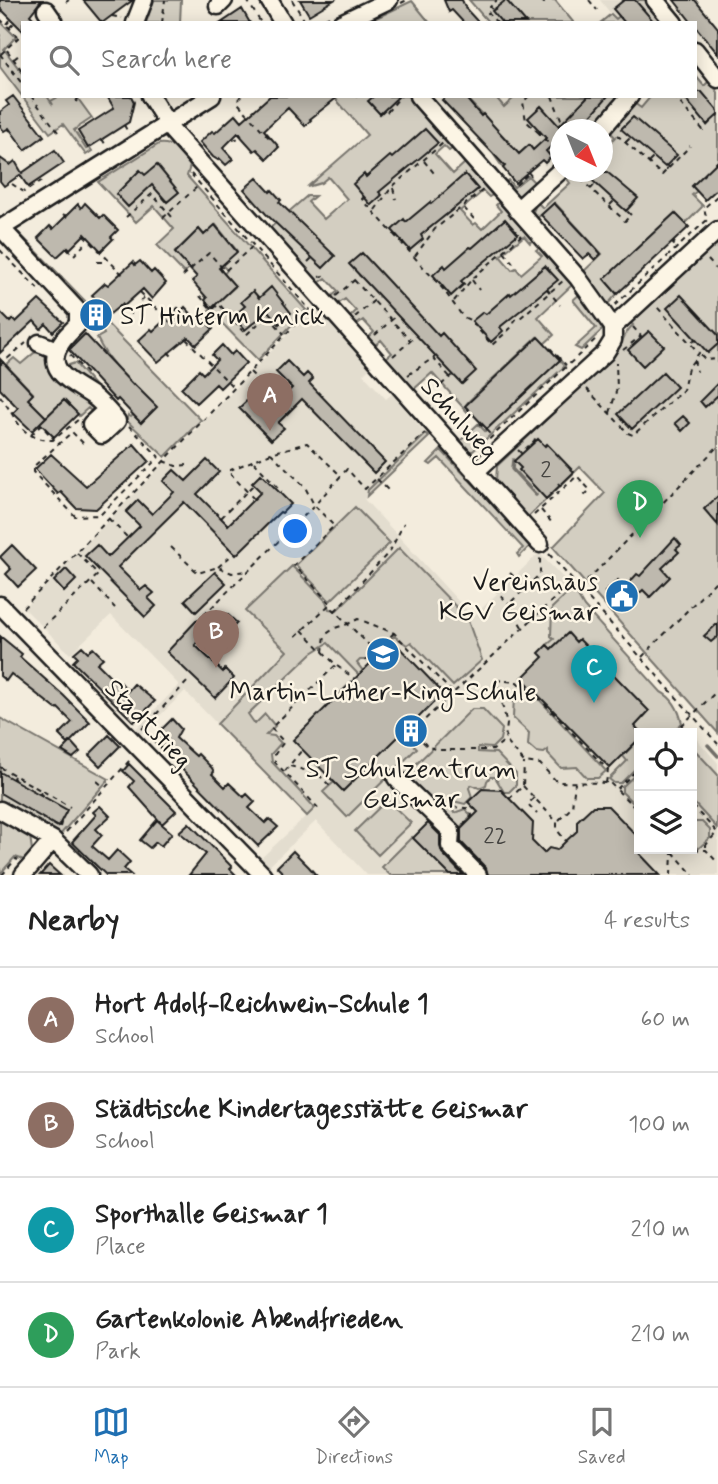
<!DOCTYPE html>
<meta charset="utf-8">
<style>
body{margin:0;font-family:Mynerve,sans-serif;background:#f2f2f2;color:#222}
.controls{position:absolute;right:21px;bottom:21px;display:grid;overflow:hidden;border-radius:0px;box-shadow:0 4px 18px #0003}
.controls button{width:63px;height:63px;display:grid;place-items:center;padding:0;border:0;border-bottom:2px solid #e0e0e0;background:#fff;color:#222;font:35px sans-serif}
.compass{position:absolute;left:550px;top:119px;width:63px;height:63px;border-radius:50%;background:#fff;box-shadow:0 4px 18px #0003;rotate:137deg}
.you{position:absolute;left:296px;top:532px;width:24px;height:24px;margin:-18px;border:5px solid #fff;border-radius:50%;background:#1a73e8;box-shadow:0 0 0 10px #1a73e833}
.badge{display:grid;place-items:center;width:46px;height:46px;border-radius:50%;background:#1f6fb2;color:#fff;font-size:23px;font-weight:700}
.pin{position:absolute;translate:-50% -58px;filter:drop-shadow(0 2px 4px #0008)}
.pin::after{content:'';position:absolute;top:37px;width:24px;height:21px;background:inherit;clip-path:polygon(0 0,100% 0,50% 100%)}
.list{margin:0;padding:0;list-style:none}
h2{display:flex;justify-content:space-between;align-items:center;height:91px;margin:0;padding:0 28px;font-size:30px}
h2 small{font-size:23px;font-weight:400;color:#767676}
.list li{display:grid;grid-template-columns:46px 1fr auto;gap:21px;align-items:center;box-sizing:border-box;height:105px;padding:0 28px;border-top:2px solid #e0e0e0}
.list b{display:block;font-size:26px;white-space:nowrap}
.list p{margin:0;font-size:23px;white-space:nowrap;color:#767676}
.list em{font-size:23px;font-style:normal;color:#767676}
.icon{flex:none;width:38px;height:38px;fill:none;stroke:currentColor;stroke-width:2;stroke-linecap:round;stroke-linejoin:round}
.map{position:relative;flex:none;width:718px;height:875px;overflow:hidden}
.search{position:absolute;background:#fff;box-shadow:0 4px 18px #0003;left:21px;right:21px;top:21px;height:77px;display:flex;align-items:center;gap:18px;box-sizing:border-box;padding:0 24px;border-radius:0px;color:#767676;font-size:26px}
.sheet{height:511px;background:#fff}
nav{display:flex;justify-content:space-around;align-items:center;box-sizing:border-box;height:98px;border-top:2px solid #e0e0e0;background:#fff;font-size:19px;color:#767676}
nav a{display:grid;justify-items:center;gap:4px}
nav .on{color:#1f6fb2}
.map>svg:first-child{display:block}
.built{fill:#e3ddcf}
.green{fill:#d3cec1;stroke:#78756e;stroke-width:2}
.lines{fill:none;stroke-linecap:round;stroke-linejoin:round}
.stream{stroke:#716e68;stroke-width:3.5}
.building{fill:#beb9ae;stroke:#1c1c1c;stroke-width:2}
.minor-casing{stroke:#1c1c1c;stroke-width:21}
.path{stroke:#1c1c1c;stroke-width:2;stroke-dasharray:5 5;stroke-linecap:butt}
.minor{stroke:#fcf5e5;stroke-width:16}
.labels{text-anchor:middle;stroke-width:5;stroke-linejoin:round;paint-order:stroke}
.number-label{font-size:23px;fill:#444340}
.poi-label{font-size:26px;fill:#1c1c1c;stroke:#fcf5e5}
.street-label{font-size:26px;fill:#1c1c1c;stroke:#fcf5e5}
</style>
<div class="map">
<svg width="718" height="875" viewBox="0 0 718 875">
<rect width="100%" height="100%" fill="#f3ecdd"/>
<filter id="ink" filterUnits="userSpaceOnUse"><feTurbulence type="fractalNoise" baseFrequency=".0143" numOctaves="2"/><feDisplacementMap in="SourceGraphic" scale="14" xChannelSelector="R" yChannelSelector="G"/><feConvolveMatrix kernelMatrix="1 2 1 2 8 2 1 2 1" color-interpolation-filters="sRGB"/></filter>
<g filter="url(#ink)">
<path class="built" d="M 600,0 L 639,0 L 615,19 Z
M 314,307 L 369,368 L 363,374 L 386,399 L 392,394 L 429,437 L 364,499 L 473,617 L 539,553 L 573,588 L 584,607 L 661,692 L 667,695 L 680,711 L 682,723 L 691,733 L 639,733 L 639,849 L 692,849 L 692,734 L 718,763 L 718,875 L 367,875 L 316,821 L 266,869 L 258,861 L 306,816 L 185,691 L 138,737 L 133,732 L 179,685 L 111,615 L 70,654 L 24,608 Z"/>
<path class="green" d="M 154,0 L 181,0 L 180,23 L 146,23 Z
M 469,0 L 555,0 L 574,23 L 489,23 Z
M 639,0 L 645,0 L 663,23 L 600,23 L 611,14 L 616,19 Z
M 412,1 L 430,23 L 371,23 L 374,19 Z
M 0,21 L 16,37 L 4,49 L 23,74 L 23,96 L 47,96 L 53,105 L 51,101 L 60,96 L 76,96 L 92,118 L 74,130 L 86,149 L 90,148 L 92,151 L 86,155 L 63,124 L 50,133 L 0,67 Z
M 695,75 L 704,86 L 709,81 L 718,92 L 718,161 L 692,186 L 697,191 L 692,195 L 703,206 L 685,224 L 675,213 L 604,279 L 617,294 L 608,304 L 583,272 L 602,254 L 555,203 L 536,219 L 533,212 L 537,202 L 543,208 L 570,183 L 565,176 L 570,172 L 602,172 L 603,150 L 615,137 L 609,131 L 634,103 L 641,108 L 651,96 L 695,96 Z
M 333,96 L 408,96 L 453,148 L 449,151 L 444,146 L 435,154 L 453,174 L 466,162 L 494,194 L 489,197 L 483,191 L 460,211 L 473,225 L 476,223 L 482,229 L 501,211 L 496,205 L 500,201 L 534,239 L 530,243 L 524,236 L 500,256 L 512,270 L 516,268 L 521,274 L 542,256 L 536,250 L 540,247 L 573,284 L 538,317 L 554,335 L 544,344 L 537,337 L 468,402 L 465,406 L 472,413 L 470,415 L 432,373 L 413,390 L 386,358 L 392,353 L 381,340 L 374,346 L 368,338 L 374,332 L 363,320 L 356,325 L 350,317 L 356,311 L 345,299 L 338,304 L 331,297 L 338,291 L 326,278 L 319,283 L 270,228 L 307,196 L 315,196 L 308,202 L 324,219 L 347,199 L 328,177 L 321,183 L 307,187 L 367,135 Z
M 464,96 L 495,96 L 504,107 L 516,96 L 620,96 L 592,129 L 560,130 L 560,149 L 551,157 L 544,150 L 538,155 L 529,145 L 503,168 L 494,155 L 509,142 Z
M 159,144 C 175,142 181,154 190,166 L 187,176 L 306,310 L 258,360 L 209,310 L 235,287 L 224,274 L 227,270 L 213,256 L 225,262 L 237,251 L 216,225 L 204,235 L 199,229 L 175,252 L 194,263 L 184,273 L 157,245 L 174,229 L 154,206 L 136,222 L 98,182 Z
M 528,176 L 536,184 L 523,195 L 515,196 L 504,183 L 508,180 L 514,187 Z
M 19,233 L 201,420 L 165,457 L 127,421 L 128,415 L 131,417 L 133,415 L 141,423 L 156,407 C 134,384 110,367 97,338 L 104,334 L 101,328 L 17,234 Z
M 718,242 L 718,733 L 553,547 L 605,493 L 580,467 L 528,517 L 496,481 L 497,466 L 614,356 C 622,346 623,333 633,325 L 631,323 Z
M 581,293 L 604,328 L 581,350 L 575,347 L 596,328 L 573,300 Z
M 47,349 L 54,377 L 62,385 L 96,408 L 93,413 L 88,408 L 79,416 L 64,400 L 46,417 L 28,399 L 33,393 L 6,365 L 14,358 L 21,364 L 34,353 Z
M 560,360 L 565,366 L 473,451 L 468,451 L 460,441 L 478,424 L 485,431 Z
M 61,362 L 66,366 L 75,363 L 100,392 L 65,374 Z
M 426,434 L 429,437 L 367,496 L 368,490 Z
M 441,450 L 531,545 L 519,557 L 517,554 L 523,548 L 439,458 L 431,465 L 428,463 Z
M 355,507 L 390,543 L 330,601 L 296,565 Z
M 399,548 L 467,618 L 482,660 L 453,686 L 411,642 L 407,645 L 394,636 L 369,660 L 360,660 L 357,663 L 363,671 L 359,675 L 328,643 L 312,653 L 248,714 L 255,724 L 265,714 L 275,726 L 266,735 L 274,736 L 281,743 L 271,754 L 272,762 L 315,808 L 307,816 L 217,724 L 287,651 L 245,611 L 292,566 L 326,601 L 329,609 L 337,610 Z
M 573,588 L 584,607 L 661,692 C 673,698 679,710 682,723 L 672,733 L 642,733 L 635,726 L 649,711 L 579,640 L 576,642 L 568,634 L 551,649 L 547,645 L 554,639 L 551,636 L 552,608 Z
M 519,690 L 531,702 L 537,697 L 606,771 L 598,778 L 587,778 L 577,767 L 561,768 L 548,754 L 548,750 L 544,753 L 536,752 L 528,745 L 529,733 L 513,718 L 514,695 Z
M 472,709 L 483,709 L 502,729 L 500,740 L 492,748 L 478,747 L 478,752 L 496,753 L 516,774 L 516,785 L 509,792 L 504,792 L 495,777 L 490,777 L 487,781 L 486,785 L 479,788 L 472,785 L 469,788 L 472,797 L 465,804 L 453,801 L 450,805 L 454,813 L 465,809 L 470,814 L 470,818 L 458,829 L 402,778 Z
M 0,718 L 109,779 L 60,835 L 0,801 Z
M 402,733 L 417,748 L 347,817 L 323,792 L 334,782 L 343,791 Z
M 639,739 L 639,765 L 621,783 L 614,783 L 609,779 L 627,761 L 623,756 Z
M 693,748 L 718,775 L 717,828 L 692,801 Z
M 639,771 L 639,809 L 622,792 L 622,787 Z
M 387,800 L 411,823 L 378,855 L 355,831 Z
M 692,818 L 695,822 L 702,822 L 710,830 L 710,838 L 699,848 L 692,847 Z
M 0,820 L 30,836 L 32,850 L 24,860 L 15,857 L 0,874 Z
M 412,837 L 450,875 L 390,875 L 382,867 Z"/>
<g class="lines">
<path class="stream" d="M 513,460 L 512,469 L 536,495
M 708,745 L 718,756"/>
</g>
<path class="building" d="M 0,0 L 44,0 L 40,2 L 30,15 L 33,18 L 29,23 L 23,23 L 23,31 L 0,8 Z
M 83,0 L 133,0 L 102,23 Z
M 300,0 L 334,0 L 309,15 Z
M 444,0 L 462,0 L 466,9 L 479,23 L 464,23 L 452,10 L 449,12 Z
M 506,0 L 526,23 L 502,23 L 492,11 Z
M 624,0 L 635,0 L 655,23 L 625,23 L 613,9 Z
M 674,0 L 695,0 L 718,28 L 718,54 L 695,26 L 695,23 L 692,23 Z
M 242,9 L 250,23 L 221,23 Z
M 698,92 L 702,92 L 718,111 L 718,115 L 707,125 L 683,96 L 695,96 Z
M 13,96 L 44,136 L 25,150 L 9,128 L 4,131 L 0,126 L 0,112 L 9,105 L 6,101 Z
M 107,96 L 131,96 L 134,102 L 129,122 L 88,148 L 78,131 L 114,108 Z
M 270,96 L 339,96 L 310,119 L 311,120 L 305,126 L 288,108 L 264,130 L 279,147 L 267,159 L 257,149 L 254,151 L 238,133 L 223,148 L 233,159 L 226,165 L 219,158 L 218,160 L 213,157 L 200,142 L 212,131 L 215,133 L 236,114 L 242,121 Z
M 374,96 L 399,96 L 380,114 L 368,101 Z
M 446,96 L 464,96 L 481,116 L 483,114 L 519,154 L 529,145 L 533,150 L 546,138 L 528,118 L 541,106 L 559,126 L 588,96 L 608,96 L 578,130 L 561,130 L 561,137 L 546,151 L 551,157 L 545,163 L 542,160 L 515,183 L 503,168 L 505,166 L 442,100 Z
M 633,117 L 677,155 L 665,167 L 621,129 Z
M 425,129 L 438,143 L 379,192 L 382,195 L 371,205 L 353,184 L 364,174 L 366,177 L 390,156 L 392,158 Z
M 55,150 L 64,163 L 28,187 L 20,175 L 4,186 L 0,181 L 0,158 L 10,165 L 15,161 L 22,173 Z
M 718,161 L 718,188 L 705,200 L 692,186 Z
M 157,165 L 179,192 L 167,202 L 152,185 L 128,207 L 116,194 L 140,170 L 145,175 Z
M 583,172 L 607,172 L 638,198 L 626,211 Z
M 465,174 L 478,189 L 421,235 L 423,239 L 410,250 L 392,230 L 404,219 L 406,222 L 430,202 L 431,204 Z
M 257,178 L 270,192 L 272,190 L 281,200 L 279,202 L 335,256 L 323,268 L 266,214 L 244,189 Z
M 85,203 L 100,218 L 103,215 L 118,230 L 111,237 L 113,239 L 101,251 L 85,234 L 70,249 L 68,247 L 57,257 L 38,238 L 50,226 L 53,229 L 78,204 L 81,208 Z
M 554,203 L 596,248 L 601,254 L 595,260 L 589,254 L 583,259 L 541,215 Z
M 675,213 L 689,227 L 617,294 L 604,279 Z
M 505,219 L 518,234 L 461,281 L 464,284 L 451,296 L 433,275 L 444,265 L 446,268 L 470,247 L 472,248 Z
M 215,225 L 237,252 L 219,268 L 235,286 L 212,308 L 205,300 L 207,298 L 192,281 L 197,277 L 175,253 L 199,229 L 204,235 Z
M 362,253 L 439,336 L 442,333 L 476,371 L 462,384 L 349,264 Z
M 140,261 L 151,273 L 154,270 L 166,283 L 152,299 L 143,289 L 124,306 L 122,304 L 110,314 L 92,295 L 105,283 L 108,285 L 133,262 L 135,265 Z
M 545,266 L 558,280 L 500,327 L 503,331 L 491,342 L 472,321 L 483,312 L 486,314 L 510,293 L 511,295 Z
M 271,287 L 291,313 L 279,324 L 268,311 L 245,330 L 233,317 L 245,306 L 241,302 L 253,291 L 259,298 Z
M 681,295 L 718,335 L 718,344 L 708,353 L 667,308 Z
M 39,300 L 63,322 L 53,332 L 46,324 L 41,329 L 34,321 L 0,353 L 0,312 L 10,322 L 13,319 L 16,322 Z
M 185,307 L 196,319 L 200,316 L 213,329 L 196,345 L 188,337 L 158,362 L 138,341 L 151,329 L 153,331 L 178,308 L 181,311 Z
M 649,331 L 664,346 L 643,366 L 628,350 Z
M 85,334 L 133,385 L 134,384 L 157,407 L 141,423 L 118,399 L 116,401 L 69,350 Z
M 538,337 L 560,360 L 487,429 L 465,406 Z
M 222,345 L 231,355 L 235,351 L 246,363 L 220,388 L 216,384 L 196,403 L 181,388 L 199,370 L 203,374 L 217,360 L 212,355 Z
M 0,359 L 33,394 L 28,399 L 46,417 L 32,431 L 13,413 L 18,408 L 0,389 Z
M 287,361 L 303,377 L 307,373 L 313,379 L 309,383 L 385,462 L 374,473 L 302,399 L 278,423 L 284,428 L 271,440 L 239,408 L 252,396 L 267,412 L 292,388 L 276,372 Z
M 663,372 L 677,387 L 632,429 L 618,414 Z
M 718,383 L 718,395 L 705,407 L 700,401 Z
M 64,400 L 78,414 L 54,437 L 40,423 Z
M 683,416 L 690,423 L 682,431 L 675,423 Z
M 538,439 L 545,446 L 547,444 L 574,472 L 546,499 L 519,470 L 521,468 L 514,461 Z
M 134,444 L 149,461 L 96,509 L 76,508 L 61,492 L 58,494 L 35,469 L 51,454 L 86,486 Z
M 207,460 L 219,472 L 197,494 L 228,525 L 261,492 L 252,483 L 261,474 L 291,504 L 282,513 L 280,512 L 236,555 L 184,502 L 118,567 L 141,590 L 146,586 L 154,593 L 148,598 L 156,606 L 145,617 L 85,556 L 97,545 L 108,557 L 140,526 L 126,512 L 138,500 L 152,514 L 174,492 L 163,481 L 174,470 L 186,481 Z
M 718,496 L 718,525 L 704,509 Z
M 675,538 L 681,545 L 676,549 L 679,552 L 662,568 L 670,577 L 650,597 L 643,590 L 621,610 L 605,592 L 618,580 L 622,585 L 625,582 L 628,584 L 637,574 L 640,576 Z
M 12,545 L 36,570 L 18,587 L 6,574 L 11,569 L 0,557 Z
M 66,569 L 76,580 L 64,592 L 54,581 Z
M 215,572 L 226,583 L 196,612 L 185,600 Z
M 227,614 L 237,623 L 226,634 L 216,625 Z
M 197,620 L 208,630 L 195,645 L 223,672 L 225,669 L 234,678 L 215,698 L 167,652 Z
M 718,623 L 718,636 L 711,642 L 704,636 Z
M 568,633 L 576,642 L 579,639 L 649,711 L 635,726 L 639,731 L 639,739 L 610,768 L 536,693 L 534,695 L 526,688 L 529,685 L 522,678 L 543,657 L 539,653 L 547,645 L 551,649 Z
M 0,636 L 22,654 L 20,657 L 63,695 L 90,722 L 68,744 L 59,735 L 72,722 L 58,708 L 56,709 L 11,674 L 6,681 L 0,676 Z
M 393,641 L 443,693 L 413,723 L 419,729 L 409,739 L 402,733 L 343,791 L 293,740 Z
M 82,646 L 88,652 L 93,648 L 103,658 L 97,663 L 119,685 L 121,683 L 128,691 L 134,684 L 155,701 L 134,722 L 73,662 L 78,657 L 74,653 Z
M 172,719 L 181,729 L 176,738 L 196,756 L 198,754 L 212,768 L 214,772 L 212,774 L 225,787 L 229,783 L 244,797 L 247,794 L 255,802 L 249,808 L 265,823 L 269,819 L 278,827 L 258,846 L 152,739 Z
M 109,735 L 120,746 L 100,766 L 89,755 Z
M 71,742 L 80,752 L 73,758 L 62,751 Z
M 129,764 L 176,811 L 162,824 L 129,787 L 134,781 L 123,771 Z
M 0,772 L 67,810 L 58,827 L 0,793 Z
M 482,789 L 501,790 L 533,823 L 532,841 L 544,853 L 549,848 L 557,850 L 566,841 L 577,831 L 577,821 L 593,806 L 608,806 L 639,838 L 639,853 L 660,875 L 488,875 L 486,868 L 461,842 L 461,829 L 478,812 L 468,802 Z
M 100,806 L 110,816 L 96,829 L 102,835 L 92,846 L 108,860 L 117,850 L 130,862 L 124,869 L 131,875 L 106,875 L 72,842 L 96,815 L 93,812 Z
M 157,820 L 172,833 L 161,846 L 156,842 L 150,848 L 140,840 Z
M 189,823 L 232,867 L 230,869 L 236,875 L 189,875 L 206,854 L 179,832 Z
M 428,823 L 440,835 L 440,846 L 442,853 L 463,875 L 450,875 L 413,838 Z
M 293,851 L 309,867 L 316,875 L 285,875 L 277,867 Z
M 49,865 L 60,875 L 40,875 Z"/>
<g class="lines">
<g class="minor-casing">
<path id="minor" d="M 269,0 L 283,23
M 655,0 L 674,23
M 218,6 L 224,0
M 46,10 L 55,23
M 135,23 L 144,0
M 341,23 L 389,0
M 695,50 L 718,79
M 150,96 L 172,131 L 540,544
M 418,96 L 578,278 L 613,327
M 601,130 L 630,96
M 517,210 L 560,171
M 1,228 L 78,311 L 78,324 C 72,331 64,337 60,345 C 43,372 76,384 94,397 C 103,404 110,413 117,421 L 102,435 L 91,424 L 106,410
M 0,229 L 212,96
M 39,343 L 57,350
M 475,472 L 605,353 L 613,340 L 613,327 L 718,230
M 0,605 L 263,875
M 396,778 L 451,831 L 450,846 L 478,875
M 0,810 L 53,840 L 89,875
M 23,875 L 53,840"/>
</g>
<path class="path" d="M 247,0 L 261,23
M 292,0 L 306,23
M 541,0 L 544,3 L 547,0
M 589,0 L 597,10
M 66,2 L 69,0
M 401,3 L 407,0
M 492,9 L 490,7 L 497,0
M 0,14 L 3,11
M 112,16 L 122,18
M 0,19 L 18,36
M 162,23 L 165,0
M 317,23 L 329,16
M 497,23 L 488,13 L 498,7
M 7,24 L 11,19
M 10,27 L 14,23
M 7,50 L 23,72
M 0,54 L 23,85
M 1,54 L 23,33
M 14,59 L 19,55
M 31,96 L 58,132
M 242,96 L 238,99 L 238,103 L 270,139
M 529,96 L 523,102 L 526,121 L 539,133
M 552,96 L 561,119 L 572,130
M 674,96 L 703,130 L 712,120
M 76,102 L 79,96
M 688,103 L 696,113
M 387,112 L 401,96
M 124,125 L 129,134
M 8,128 L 10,131
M 541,132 L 539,133 L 560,156
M 617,135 L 662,175 L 690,146
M 102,139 L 107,147
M 233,140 L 242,137 L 239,132
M 626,142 L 630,138
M 424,161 L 434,173
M 649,162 L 654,157
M 666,170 L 672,160
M 528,172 L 532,177
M 573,172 L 625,221 L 631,215 L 627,211 L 630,206
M 191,174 L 309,309
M 510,177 L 516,185 L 529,173
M 12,184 L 24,192 L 45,179
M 393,188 L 396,199
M 591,189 L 595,184
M 364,197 L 362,199 L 443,289 L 463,317 L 470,320 L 492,345 L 512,327 L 515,320 L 520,318 L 563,281
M 610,205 L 615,200
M 464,208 L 474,219
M 375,210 L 392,187 L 443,143
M 63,214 L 69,219
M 126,217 L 152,194 L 173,218
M 163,218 L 198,186
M 84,235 L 124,276
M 675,242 L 673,244 L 677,248
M 67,248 L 74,255 L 88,241
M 0,250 L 38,289
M 504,252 L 513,263
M 415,256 L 435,229 L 484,189
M 708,260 L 718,271
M 97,262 L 102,262 L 105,260
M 308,262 L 312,258
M 220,267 L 223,275
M 183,276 L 209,253 L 225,271 L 253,246
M 319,277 L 326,275
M 354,280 L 411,341
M 472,280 L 479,290
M 547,289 L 560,305
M 140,292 L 170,322
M 200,296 L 212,310 L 219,304 L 246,335 L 268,315 L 284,334
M 336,296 L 359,276
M 454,301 L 472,279 L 523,234
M 120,305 L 132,315
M 615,305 L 707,220 L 704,208 L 718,195
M 139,308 L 141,306 L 138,303 L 145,297
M 355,317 L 378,297
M 375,335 L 397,315
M 186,339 L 233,387
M 692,342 L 694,340 L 696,342
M 550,348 L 566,365
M 623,350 L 641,336 L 633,327
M 168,352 L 175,359
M 70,355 L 90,377
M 701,355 L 706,360 L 718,359
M 393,356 L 416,336
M 433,358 L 450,377
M 694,360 L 697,372
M 0,365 L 26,343
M 250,372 L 279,401
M 408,375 L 436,356
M 441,385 L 453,375
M 587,389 L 628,433 L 633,435 L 683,390 L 688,368 L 699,353 L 657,307
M 0,396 C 17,417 19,440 53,440 L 79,419
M 610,413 L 617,388 L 616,363
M 479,423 L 491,435
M 129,426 L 159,457
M 31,435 L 41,425 L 54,439
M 83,443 L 72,432 L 33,467 L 33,472 L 75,516 L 100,515 L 159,457
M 482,446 L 598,337
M 518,450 L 521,453 L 535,440 L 534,438
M 271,453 L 305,487 L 314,505 L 334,526 L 294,565 L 329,602 L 329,605
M 163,461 L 176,466 L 187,465
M 254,462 L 282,492
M 377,479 L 390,492
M 558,483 L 562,488
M 254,499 L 228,471 L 271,453 L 307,443 L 340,475
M 541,510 L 553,524
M 534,515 L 577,476 L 590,490 L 584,496
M 221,518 L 253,485
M 109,519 L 128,538
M 171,547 L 198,573 L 218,567 L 232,573 L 246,571
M 77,553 L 98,574
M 549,554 L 718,744
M 218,567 L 232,555
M 510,573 L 524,587
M 92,583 L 115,608
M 494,588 L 508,603
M 580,588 L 718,446
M 23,608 L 312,307
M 335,611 L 390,551 L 404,523
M 204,615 L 313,507 L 347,469 L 365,489 L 425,433
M 43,627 L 101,572
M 522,627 L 509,604 L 540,574 L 540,556
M 302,630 L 336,665 L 271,728 L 284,742 L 275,754 L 275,762 L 320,810
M 296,636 L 329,605 L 348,624 L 358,619 L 394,633 L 452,692
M 376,650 L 394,633
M 323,652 L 325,635 L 335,628 L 348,624 L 375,651 L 366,660 L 370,664
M 642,657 L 718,579
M 337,666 L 355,679
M 418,726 L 572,582
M 409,727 L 428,747 L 440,750 L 493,750 L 504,741
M 142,729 L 189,680
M 674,733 L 718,690
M 290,766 L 318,774 L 329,785 L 333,781
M 0,767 L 42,791 L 40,794 L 45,797
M 285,771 L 302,750
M 14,776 L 13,778 L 17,782
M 97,781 L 104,787
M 606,783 L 608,770 L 536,695 L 533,698 L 517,682 L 496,680 L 507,724 L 505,740 L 524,762 L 540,764 L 557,782 L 610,783 L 639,812
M 523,786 L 557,822 L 557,830 L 566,841
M 617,789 L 639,768
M 43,791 L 70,807
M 534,798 L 528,804 L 537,814
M 509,799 L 523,786 L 524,763
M 692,806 L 717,832 L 706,845 L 706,850
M 453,807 L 476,809
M 559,820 L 572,807 L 575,783
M 463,825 L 472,816 L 471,809
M 60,827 L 62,819
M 66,832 L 130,760
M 684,849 L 706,850 L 718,863
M 673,852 L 693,875
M 2,875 L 16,859 L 18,860
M 671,875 L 672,853 L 676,849"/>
<use href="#minor" class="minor"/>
</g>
</g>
<defs>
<g id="building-disc" transform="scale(1.75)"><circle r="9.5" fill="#1f6fb2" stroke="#fcf5e5"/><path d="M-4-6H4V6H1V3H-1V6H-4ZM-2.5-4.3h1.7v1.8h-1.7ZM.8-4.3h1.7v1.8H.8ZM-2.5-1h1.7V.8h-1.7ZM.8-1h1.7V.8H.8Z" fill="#fff"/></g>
<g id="civic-disc" transform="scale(1.75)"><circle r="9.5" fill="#1f6fb2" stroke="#fcf5e5"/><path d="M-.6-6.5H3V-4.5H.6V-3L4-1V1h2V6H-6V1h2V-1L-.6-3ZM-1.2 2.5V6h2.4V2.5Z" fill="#fff"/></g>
<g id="school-disc" transform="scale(1.75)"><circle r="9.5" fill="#1f6fb2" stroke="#fcf5e5"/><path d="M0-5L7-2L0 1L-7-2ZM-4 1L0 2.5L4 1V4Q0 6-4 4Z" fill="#fff"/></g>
</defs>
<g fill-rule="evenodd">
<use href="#building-disc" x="96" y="315"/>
<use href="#civic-disc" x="622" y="596"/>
<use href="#school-disc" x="383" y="654"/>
<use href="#building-disc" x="411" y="731"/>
</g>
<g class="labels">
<g class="number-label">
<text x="546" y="477">2</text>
<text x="495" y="843">22</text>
</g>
<g class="poi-label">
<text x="120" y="324" text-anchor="start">ST Hinterm Knick</text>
<text x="598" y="590" text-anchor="end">Vereinshaus<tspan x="598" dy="30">KGV Geismar</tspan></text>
<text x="383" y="700">Martin-Luther-King-Schule</text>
<text x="411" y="777">ST Schulzentrum<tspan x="411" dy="30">Geismar</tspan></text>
</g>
<g class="street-label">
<text transform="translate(460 418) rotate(48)" y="9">Schulweg</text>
<text transform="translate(149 723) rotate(46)" y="9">Stadtstieg</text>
</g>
</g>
</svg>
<div class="controls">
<button><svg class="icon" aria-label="locate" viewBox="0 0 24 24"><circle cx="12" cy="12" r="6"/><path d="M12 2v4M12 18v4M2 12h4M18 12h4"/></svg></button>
<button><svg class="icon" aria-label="layers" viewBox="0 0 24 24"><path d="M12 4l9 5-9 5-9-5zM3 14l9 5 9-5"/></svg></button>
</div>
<svg class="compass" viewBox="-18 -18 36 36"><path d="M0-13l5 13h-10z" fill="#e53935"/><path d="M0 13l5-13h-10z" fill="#767676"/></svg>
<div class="you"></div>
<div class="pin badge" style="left:270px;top:431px;background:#8d6e63">A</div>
<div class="pin badge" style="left:216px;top:668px;background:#8d6e63">B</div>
<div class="pin badge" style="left:594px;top:703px;background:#0f9aa8">C</div>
<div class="pin badge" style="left:640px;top:538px;background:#2e9e5b">D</div>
<div class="search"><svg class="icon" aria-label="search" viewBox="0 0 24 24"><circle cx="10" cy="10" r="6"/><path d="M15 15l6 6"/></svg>Search here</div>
</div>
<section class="sheet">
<h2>Nearby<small>4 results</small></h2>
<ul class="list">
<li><span class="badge" style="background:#8d6e63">A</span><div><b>Hort Adolf-Reichwein-Schule 1</b><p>School</p></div><em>60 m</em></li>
<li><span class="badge" style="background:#8d6e63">B</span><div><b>Städtische Kindertagesstätte Geismar</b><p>School</p></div><em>100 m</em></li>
<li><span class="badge" style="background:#0f9aa8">C</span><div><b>Sporthalle Geismar 1</b><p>Place</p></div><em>210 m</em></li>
<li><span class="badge" style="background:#2e9e5b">D</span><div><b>Gartenkolonie Abendfrieden</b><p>Park</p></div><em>210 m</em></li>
</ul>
</section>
<nav>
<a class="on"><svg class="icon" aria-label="map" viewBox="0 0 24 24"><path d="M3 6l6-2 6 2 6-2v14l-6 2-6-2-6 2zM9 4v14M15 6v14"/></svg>Map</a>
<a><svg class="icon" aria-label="directions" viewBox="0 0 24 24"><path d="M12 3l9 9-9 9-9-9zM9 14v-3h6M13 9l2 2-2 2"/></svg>Directions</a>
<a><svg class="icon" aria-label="saved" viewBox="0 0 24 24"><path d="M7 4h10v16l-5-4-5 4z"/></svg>Saved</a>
</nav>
